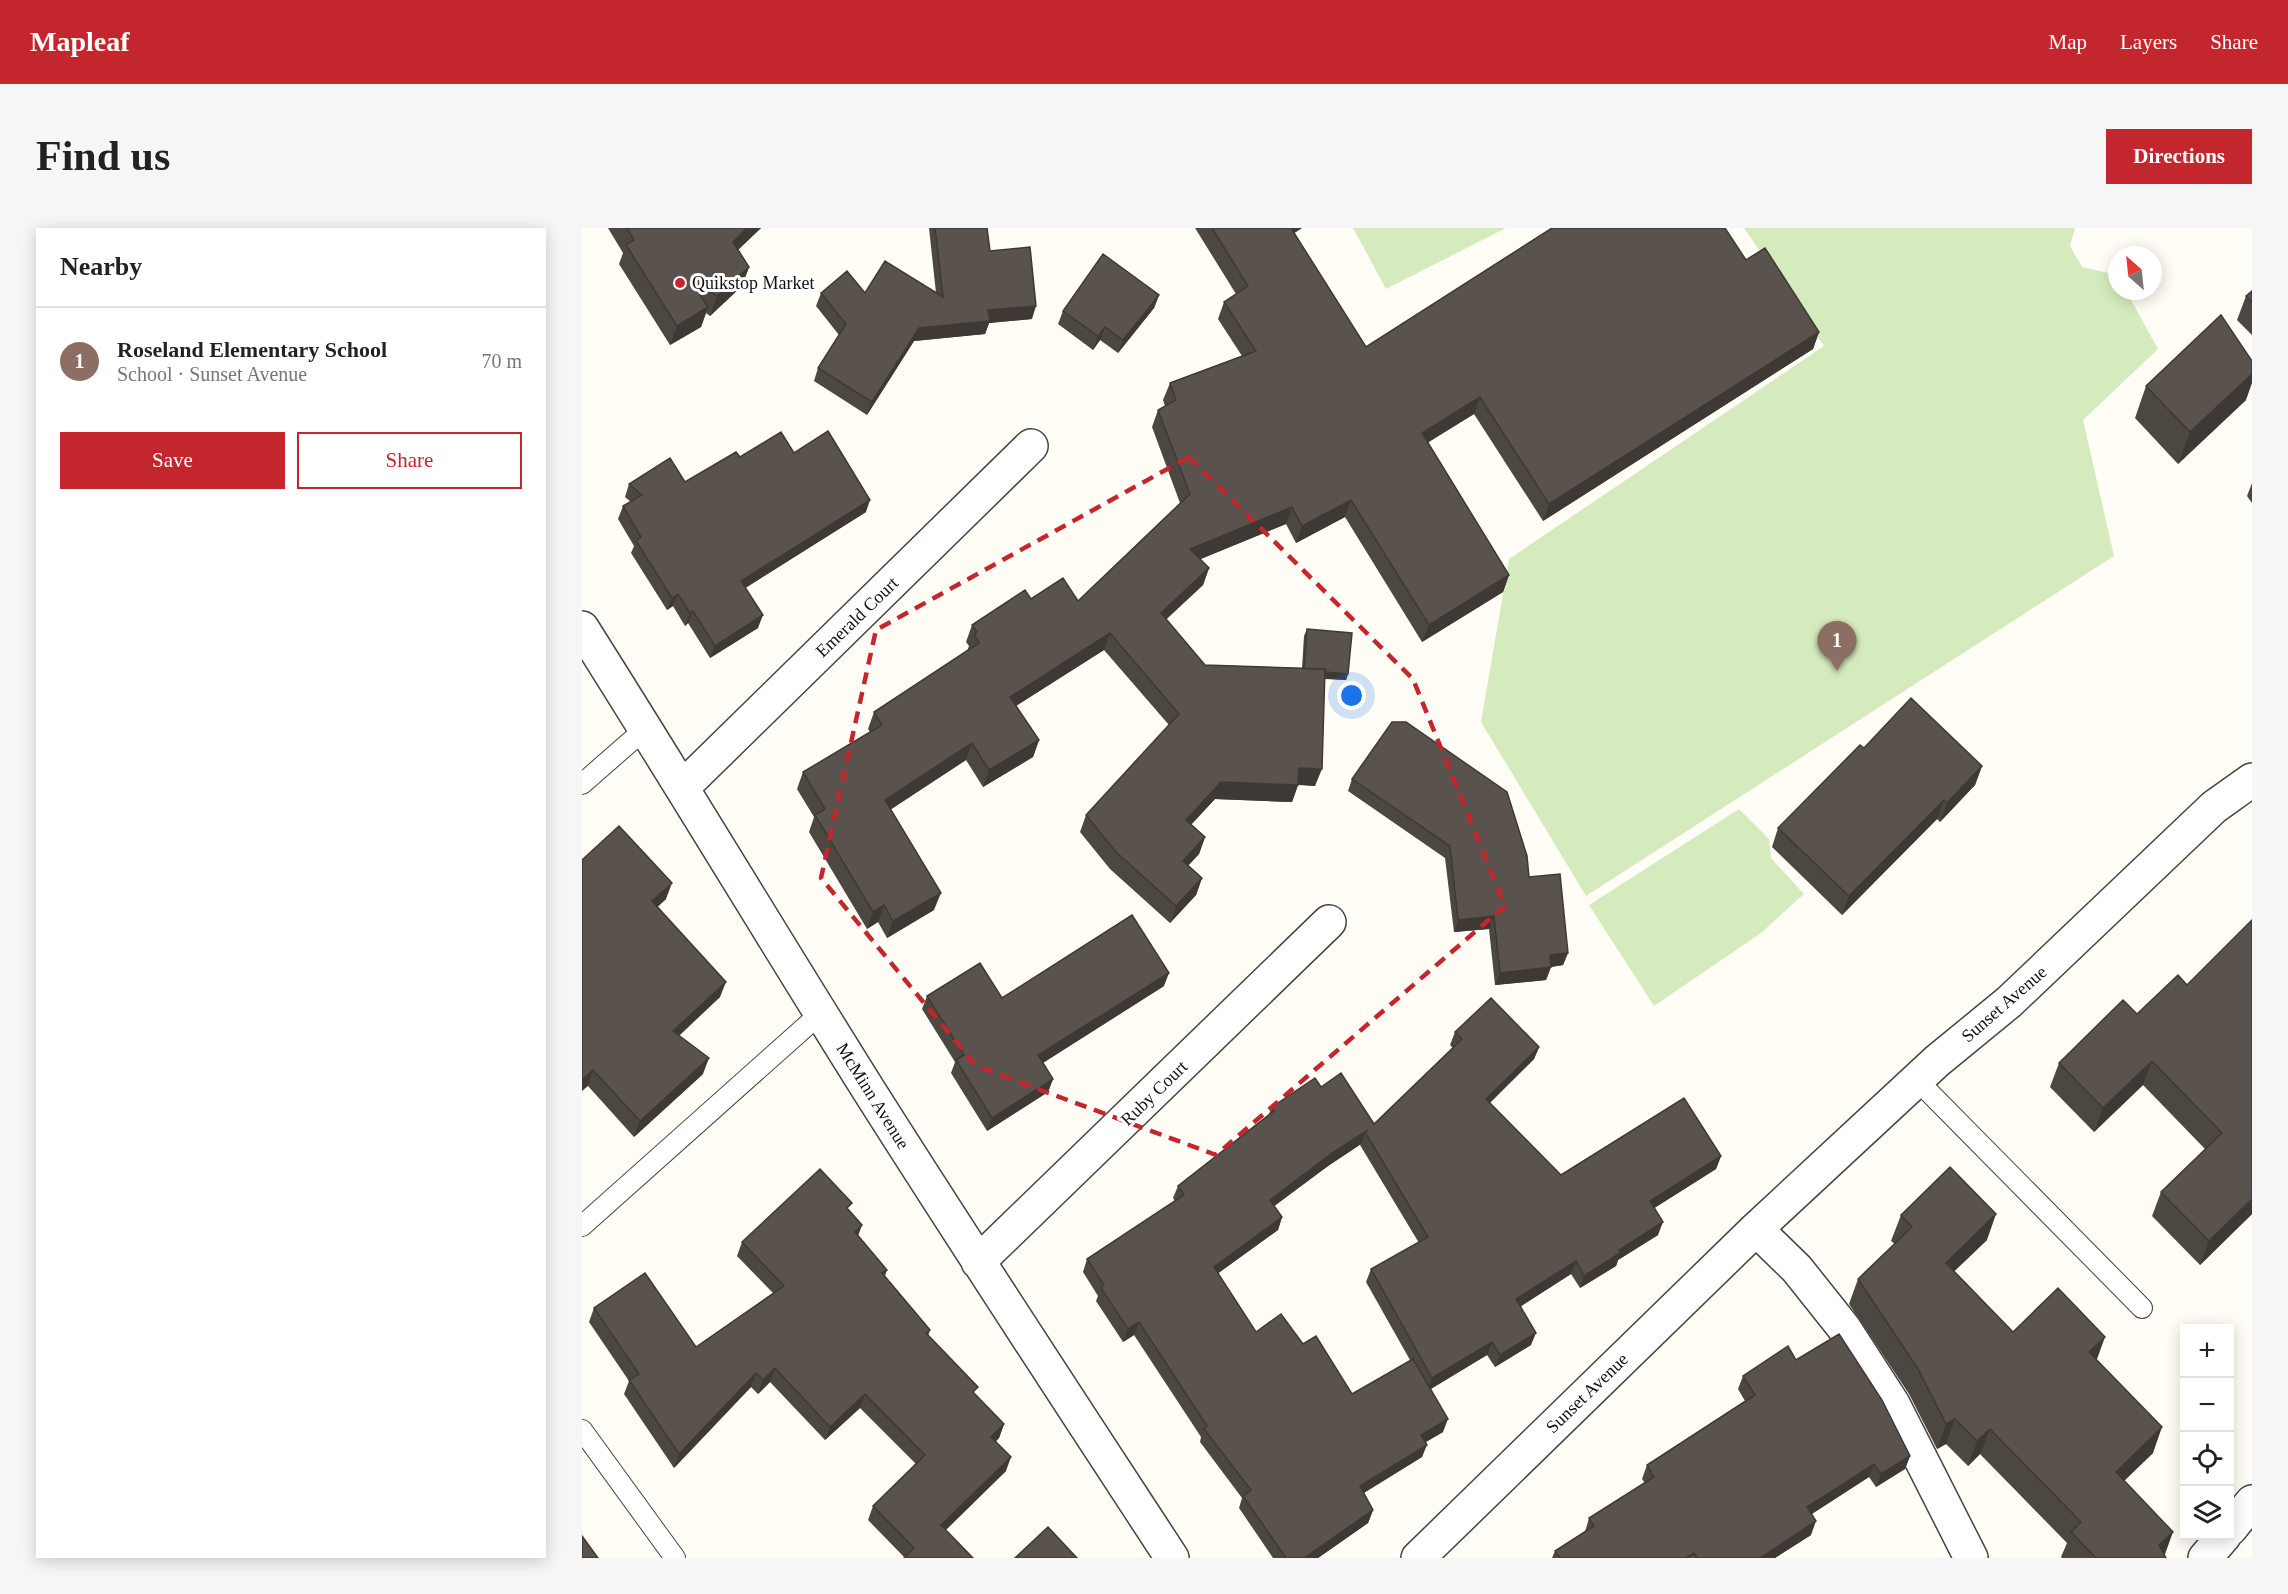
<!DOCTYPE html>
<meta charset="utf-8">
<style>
body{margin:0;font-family:"Times New Roman",serif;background:#f6f6f6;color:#222}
.controls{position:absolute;right:18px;bottom:18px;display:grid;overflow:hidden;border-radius:0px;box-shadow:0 3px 15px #0003}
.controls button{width:54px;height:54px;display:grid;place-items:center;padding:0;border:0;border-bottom:2px solid #e0e0e0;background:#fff;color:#222;font:30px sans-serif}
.compass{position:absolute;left:1526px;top:18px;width:54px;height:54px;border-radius:50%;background:#fff;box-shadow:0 3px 15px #0003;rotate:333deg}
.you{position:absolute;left:770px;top:468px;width:21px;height:21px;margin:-15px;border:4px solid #fff;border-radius:50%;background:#1a73e8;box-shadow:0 0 0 9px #1a73e833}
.badge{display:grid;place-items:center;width:39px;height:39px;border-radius:50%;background:#c4262e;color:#fff;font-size:20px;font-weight:700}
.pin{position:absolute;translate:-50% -50px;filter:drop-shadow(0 2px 3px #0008)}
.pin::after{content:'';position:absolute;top:32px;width:21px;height:18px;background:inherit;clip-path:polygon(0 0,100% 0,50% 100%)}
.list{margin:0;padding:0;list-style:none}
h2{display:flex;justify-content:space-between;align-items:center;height:78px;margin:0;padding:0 24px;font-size:26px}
h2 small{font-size:20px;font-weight:400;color:#767676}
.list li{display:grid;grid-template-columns:39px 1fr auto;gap:18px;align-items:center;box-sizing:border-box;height:108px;padding:0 24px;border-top:2px solid #e0e0e0}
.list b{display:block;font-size:22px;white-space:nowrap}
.list p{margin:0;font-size:20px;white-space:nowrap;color:#767676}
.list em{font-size:20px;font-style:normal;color:#767676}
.actions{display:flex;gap:12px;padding:18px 24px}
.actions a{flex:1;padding:14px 0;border:2px solid #c4262e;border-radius:0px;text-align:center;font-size:21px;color:#c4262e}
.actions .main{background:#c4262e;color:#fff}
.icon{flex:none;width:33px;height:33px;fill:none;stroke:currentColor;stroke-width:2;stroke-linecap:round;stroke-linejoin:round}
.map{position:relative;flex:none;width:1670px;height:1330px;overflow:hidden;border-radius:0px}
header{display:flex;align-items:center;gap:36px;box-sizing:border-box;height:84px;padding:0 30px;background:#c4262e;color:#fff}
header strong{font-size:28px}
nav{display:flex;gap:33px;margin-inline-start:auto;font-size:21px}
.intro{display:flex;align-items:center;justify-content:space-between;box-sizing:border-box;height:144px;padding:0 36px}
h1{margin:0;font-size:42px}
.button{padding:15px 27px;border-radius:0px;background:#c4262e;color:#fff;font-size:21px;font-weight:700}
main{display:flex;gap:36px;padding:0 36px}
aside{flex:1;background:#fff;border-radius:0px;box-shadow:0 3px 15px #0003}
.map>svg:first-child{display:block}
.green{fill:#d5ebbd}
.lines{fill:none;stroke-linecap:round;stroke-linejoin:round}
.service-casing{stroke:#444;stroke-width:22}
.minor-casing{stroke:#444;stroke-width:36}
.service{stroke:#fff;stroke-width:20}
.minor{stroke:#fff;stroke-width:33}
.wall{fill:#4d4742;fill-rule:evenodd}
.shaded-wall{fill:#3f3936}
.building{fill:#5a524d;stroke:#3f3936;stroke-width:1.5}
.marked{fill:none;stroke:#c4262e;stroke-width:4.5;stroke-dasharray:12 8;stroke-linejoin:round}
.poi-dot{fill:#c4262e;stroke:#fff;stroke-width:2}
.labels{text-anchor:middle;stroke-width:6;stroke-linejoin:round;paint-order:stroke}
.poi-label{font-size:18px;fill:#111;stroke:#fff;text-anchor:start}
.street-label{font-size:18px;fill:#111;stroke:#fff}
</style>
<header>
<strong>Mapleaf</strong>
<nav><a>Map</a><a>Layers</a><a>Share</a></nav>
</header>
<div class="intro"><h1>Find us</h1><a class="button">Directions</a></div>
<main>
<aside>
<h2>Nearby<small></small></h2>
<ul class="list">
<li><span class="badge" style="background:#8d6e63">1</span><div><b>Roseland Elementary School</b><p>School · Sunset Avenue</p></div><em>70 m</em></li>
</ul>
<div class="actions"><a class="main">Save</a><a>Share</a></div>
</aside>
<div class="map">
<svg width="1670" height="1330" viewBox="0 0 1670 1330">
<rect width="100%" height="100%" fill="#fffdf5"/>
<path class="green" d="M 771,0 L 924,0 L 804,61 Z
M 1162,0 L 1493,0 L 1488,18 L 1500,39 L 1535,47 L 1535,63 L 1544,63 L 1576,121 L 1501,192 L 1532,328 L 1004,668 L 899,494 L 927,331 L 1242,118 Z
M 1157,581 L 1187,611 L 1189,630 L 1222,666 L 1179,705 L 1072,778 L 1007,677 Z"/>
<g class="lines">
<g class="service-casing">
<path id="service" d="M 0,556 L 64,500
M 1335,852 L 1560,1080
M 0,998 L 240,784
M 0,1202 L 93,1330"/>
</g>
<g class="minor-casing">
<path id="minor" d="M 0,400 C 97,553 190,708 286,861 C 386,1019 488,1174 590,1330
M 101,559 L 449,218
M 1174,1001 L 1215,1041 L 1262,1100 L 1311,1176 L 1389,1330
M 396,1034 L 747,694
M 1648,1301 L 1670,1274
M 836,1330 L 1174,1001 L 1355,833 L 1427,774 L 1632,579 L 1670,552
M 1623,1330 L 1642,1308"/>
</g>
<use href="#service" class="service"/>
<use href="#minor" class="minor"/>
</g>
<path class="wall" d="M 26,0 L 179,0 L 156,22 L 167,39 L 160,58 L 128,88 L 124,85 L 119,99 L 88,117 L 37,36 L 41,25 Z
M 347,0 L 405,0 L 408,23 L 450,91 L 407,95 L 403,106 L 332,113 L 285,187 L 232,153 L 236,140 L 257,107 L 234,78 L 239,65 L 354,65 Z
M 613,0 L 720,0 L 712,5 L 784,119 L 1164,32 L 1237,104 L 1231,121 L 961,293 L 892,186 L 846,214 L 927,347 L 921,364 L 840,414 L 763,289 L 714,315 L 704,296 L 618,331 L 627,340 L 621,357 L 584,391 L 623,437 L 720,440 L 722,408 L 725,401 L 766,446 L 764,452 L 743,451 L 733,558 L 716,557 L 710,574 L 633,571 L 609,596 L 623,609 L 617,626 L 606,637 L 620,650 L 614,667 L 588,695 L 528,641 L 498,604 L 504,587 L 587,497 L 522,422 L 434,478 L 457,512 L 451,529 L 401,559 L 384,532 L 308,582 L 352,682 L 305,710 L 296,694 L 285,701 L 227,604 L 232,589 L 215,561 L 221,544 L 288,504 L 286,501 L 292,484 L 385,423 L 387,418 L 384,414 L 390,397 L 449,371 L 496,373 L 598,275 L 570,199 L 576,182 L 583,178 L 581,172 L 588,155 L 660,128 L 636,91 L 642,74 L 654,66 Z
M 1670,63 L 1670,107 L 1655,92 L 1664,68 Z
M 577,67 L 572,80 L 536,125 L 518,112 L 511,122 L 476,96 L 481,83 Z
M 1564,158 L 1664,172 L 1596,236 L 1553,190 Z
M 212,225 L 284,284 L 163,360 L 176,400 L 128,430 L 106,395 L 103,398 L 91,378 L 85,382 L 49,325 L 52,318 L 36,291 L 41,278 L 49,274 L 43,269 L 47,256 L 103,254 L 158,229 Z
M 1670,255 L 1670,275 L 1665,268 Z
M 1282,520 L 1400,538 L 1393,557 L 1358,594 L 1355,591 L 1260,687 L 1190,619 L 1196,600 Z
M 770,551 L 947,649 L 986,725 L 981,737 L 969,739 L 964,752 L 913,757 L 907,701 L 872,704 L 863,630 L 766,563 Z
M 0,632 L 84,671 L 75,679 L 138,769 L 97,808 L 121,846 L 52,909 L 6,858 Z
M 1605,757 L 1670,986 L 1618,1037 L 1570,988 L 1579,964 L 1623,921 L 1561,857 L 1512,904 L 1468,859 L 1477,835 Z
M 582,758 L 461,835 L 471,851 L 466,864 L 405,903 L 369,845 L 373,834 L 340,781 L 345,768 L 420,770 Z
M 873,804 L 957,819 L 952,831 L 908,875 L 979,947 L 1139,928 L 1134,941 L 1072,980 L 1076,1007 L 1036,1032 L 1034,1038 L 998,1060 L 989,1046 L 939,1078 L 949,1117 L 913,1139 L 905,1127 L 849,1161 L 861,1204 L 844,1214 L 840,1229 L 782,1265 L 791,1282 L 786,1295 L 736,1330 L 691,1330 L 657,1280 L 660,1270 L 618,1214 L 619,1209 L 552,1107 L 541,1114 L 514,1073 L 516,1068 L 501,1044 L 505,1031 L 593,973 L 591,970 L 596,958 L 686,888 L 690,879 L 739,859 L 792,896 L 871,820 L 868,817 ZM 779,916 L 778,917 L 837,1015 L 789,1041 L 784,1054 L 828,1132 L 770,1166 L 721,1116 L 674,1104 L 636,1045 L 696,1002 L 700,989 L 692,978 L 746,938 Z
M 267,983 L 276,1008 L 305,1042 L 303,1048 L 348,1102 L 346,1108 L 393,1167 L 422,1196 L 417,1210 L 414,1213 L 424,1243 L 364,1302 L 322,1329 L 286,1292 L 291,1278 L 334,1236 L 278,1180 L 243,1212 L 188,1154 L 176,1166 L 169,1159 L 92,1240 L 42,1166 L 47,1153 L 7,1094 L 12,1080 L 114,1119 L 191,1065 L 155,1028 L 160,1014 Z
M 1319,987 L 1405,1012 L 1372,1043 L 1431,1104 L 1514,1132 L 1571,1225 L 1542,1253 L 1584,1330 L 1480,1330 L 1479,1329 L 1485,1315 L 1398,1226 L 1386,1238 L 1364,1216 L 1355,1221 L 1327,1166 L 1267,1076 L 1276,1051 L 1313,1016 L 1309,1013 Z
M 1214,1132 L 1328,1228 L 1323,1241 L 1294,1259 L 1287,1249 L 1230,1286 L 1229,1307 L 1193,1330 L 970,1330 L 973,1323 L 1003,1304 L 1007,1290 L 1063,1255 L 1060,1251 L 1065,1237 L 1163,1173 L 1156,1161 L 1161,1148 Z"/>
<path class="shaded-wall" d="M 165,0 L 179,0 L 144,33 L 151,14 Z
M 704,0 L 720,0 L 700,13 Z
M 167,39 L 160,58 L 128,88 L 135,68 Z
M 577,67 L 572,80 L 536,125 L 541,112 Z
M 454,78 L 450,91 L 407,95 L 403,106 L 332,113 L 285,187 L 290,174 L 337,100 L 406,82 Z
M 126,79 L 119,99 L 88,117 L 95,98 Z
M 523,99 L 518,112 L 511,122 L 516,108 Z
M 1237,104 L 1231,121 L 961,293 L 967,276 Z
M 1670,146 L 1670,155 L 1664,172 L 1596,236 L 1608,204 Z
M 898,169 L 892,186 L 834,222 L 840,205 Z
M 288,272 L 284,284 L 154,366 L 159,353 Z
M 769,272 L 763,289 L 714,315 L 720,298 Z
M 710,279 L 704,296 L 602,338 L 608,321 Z
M 627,340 L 621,357 L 573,402 L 579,385 Z
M 927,347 L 921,364 L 840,414 L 847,397 Z
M 96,366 L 91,378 L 85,382 L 90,370 Z
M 111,383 L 106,395 L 103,398 L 108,385 Z
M 181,387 L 176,400 L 128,430 L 133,418 Z
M 528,405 L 522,422 L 421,486 L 428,469 Z
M 721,442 L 766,446 L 764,452 L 719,449 Z
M 457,512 L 451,529 L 401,559 L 407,542 Z
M 390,515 L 384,532 L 297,589 L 303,572 Z
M 1400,538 L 1393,557 L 1358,594 L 1365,575 Z
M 717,540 L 740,541 L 733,558 L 711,556 Z
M 639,554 L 716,557 L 710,574 L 633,571 L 598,609 L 604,592 Z
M 1362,572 L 1355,591 L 1260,687 L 1267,668 Z
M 623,609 L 617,626 L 595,650 L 601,633 Z
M 620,650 L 614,667 L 588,695 L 594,678 Z
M 90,655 L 84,671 L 65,689 L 70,673 Z
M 359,665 L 352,682 L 305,710 L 311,693 Z
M 302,677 L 296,694 L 285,701 L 291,684 Z
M 912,688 L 907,701 L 872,704 L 876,692 Z
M 986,725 L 981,737 L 963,740 L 968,727 Z
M 969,739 L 964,752 L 913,757 L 918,745 Z
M 587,745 L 582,758 L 451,841 L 456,827 Z
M 144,754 L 138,769 L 85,818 L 91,803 Z
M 957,819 L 952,831 L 899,883 L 904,871 Z
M 127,830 L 121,846 L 52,909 L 58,893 Z
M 1570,833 L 1561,857 L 1512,904 L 1521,880 Z
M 11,842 L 6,858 L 0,863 L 0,852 Z
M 471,851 L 466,864 L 405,903 L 410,890 Z
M 786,902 L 783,904 L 779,916 L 746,938 L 683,985 L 688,972 L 750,925 Z
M 1139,928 L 1134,941 L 1063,986 L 1068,973 Z
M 1670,971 L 1670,986 L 1618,1037 L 1627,1013 Z
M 1414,986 L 1405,1012 L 1355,1060 L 1364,1035 Z
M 700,989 L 696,1002 L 627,1052 L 632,1039 Z
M 1081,994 L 1076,1007 L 1036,1032 L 1034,1038 L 998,1060 L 1002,1048 L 1037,1022 Z
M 280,997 L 275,1011 L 273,1004 Z
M 994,1033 L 989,1046 L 930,1084 L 934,1071 Z
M 557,1094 L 552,1107 L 541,1114 L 546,1101 Z
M 954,1105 L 949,1117 L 913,1139 L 918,1127 Z
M 1523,1109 L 1514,1134 L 1507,1124 Z
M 910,1114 L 905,1127 L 845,1163 L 850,1150 Z
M 193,1140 L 188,1154 L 176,1166 L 181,1152 Z
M 174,1145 L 169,1159 L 92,1240 L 97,1226 Z
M 283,1166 L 278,1180 L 243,1212 L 248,1199 Z
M 866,1191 L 861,1204 L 835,1219 L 839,1207 Z
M 1373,1191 L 1364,1216 L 1355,1221 L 1364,1196 Z
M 422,1196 L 417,1210 L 404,1223 L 409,1209 Z
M 1580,1199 L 1571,1225 L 1524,1270 L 1534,1244 Z
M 1408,1201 L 1398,1226 L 1386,1238 L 1395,1213 Z
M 845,1217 L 840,1229 L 773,1270 L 778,1258 Z
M 1328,1228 L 1323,1241 L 1294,1259 L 1299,1246 Z
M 429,1229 L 424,1243 L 354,1311 L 359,1297 Z
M 1292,1236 L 1287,1249 L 1220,1292 L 1225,1279 Z
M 791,1282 L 786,1295 L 736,1330 L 722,1330 Z
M 1234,1293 L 1229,1307 L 1193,1330 L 1178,1330 Z
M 1591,1304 L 1582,1329 L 1577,1317 Z"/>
<path class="building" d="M 45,0 L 165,0 L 151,14 L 167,39 L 135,68 L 108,51 L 126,79 L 95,98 L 44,17 L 52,12 Z
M 353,0 L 405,0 L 408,23 L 448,19 L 454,78 L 406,82 L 408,93 L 337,100 L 290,174 L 236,140 L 264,96 L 239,65 L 265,43 L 283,65 L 303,33 L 361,69 Z
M 630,0 L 709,0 L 784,119 L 970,0 L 1143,0 L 1164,32 L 1183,20 L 1237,104 L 967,276 L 898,169 L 840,205 L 927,347 L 847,397 L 769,272 L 720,298 L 710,279 L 608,321 L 627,340 L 579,385 L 623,437 L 743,441 L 740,541 L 717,540 L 716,557 L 639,554 L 604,592 L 623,609 L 601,633 L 620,650 L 594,678 L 534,624 L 504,587 L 597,486 L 528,405 L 428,469 L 457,512 L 407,542 L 390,515 L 303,572 L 359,665 L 311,693 L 302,677 L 291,684 L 233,587 L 243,581 L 221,544 L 300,497 L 292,484 L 397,415 L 392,406 L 395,404 L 390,397 L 443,362 L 449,371 L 481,350 L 496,373 L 608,266 L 576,182 L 594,172 L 588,155 L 674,123 L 642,74 L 666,58 Z
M 521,26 L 577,67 L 541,112 L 523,99 L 516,108 L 481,83 Z
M 1670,63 L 1670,74 L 1664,68 Z
M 1639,87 L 1670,133 L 1670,146 L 1608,204 L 1564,158 Z
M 246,203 L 288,272 L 159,353 L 181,387 L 133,418 L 111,383 L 108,385 L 96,366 L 90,370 L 54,313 L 59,309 L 41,278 L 60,267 L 47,256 L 88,230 L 103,254 L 154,224 L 158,229 L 199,204 L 212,225 Z
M 725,401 L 770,405 L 766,446 L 743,444 L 743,441 L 722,441 Z
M 1329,470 L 1400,538 L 1365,575 L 1362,572 L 1267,668 L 1196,600 L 1278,517 L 1282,520 Z
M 810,494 L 824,494 L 925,564 L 945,628 L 947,649 L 978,646 L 986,725 L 968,727 L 969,739 L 918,745 L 912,688 L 876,692 L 868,618 L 770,551 Z
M 37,598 L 90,655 L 70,673 L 144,754 L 91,803 L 127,830 L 58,893 L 11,842 L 0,852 L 0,632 Z
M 550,687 L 587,745 L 456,827 L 471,851 L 410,890 L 374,832 L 382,827 L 345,768 L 398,735 L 420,770 Z
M 1670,692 L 1670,971 L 1627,1013 L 1579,964 L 1640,905 L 1570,833 L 1521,880 L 1477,835 L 1541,772 L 1555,786 L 1596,747 L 1605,757 Z
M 909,770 L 957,819 L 904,871 L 979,947 L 1102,870 L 1139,928 L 1068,973 L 1081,994 L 1037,1022 L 1038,1025 L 1002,1048 L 994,1033 L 934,1071 L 954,1105 L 918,1127 L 910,1114 L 850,1150 L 789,1041 L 846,1009 L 783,904 L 786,902 L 750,925 L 688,972 L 700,989 L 632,1039 L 674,1104 L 699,1086 L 721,1116 L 734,1108 L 770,1166 L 831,1131 L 866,1191 L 839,1207 L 845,1217 L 778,1258 L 791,1282 L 722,1330 L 704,1330 L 661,1268 L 669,1262 L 622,1201 L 625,1198 L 557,1094 L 546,1101 L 519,1060 L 522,1057 L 505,1031 L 602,967 L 596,958 L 692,883 L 690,879 L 733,850 L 739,859 L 759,845 L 792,896 L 880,811 L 873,804 Z
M 1368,939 L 1414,986 L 1364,1035 L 1431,1104 L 1476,1060 L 1523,1109 L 1507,1124 L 1580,1199 L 1534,1244 L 1591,1304 L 1577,1317 L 1584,1330 L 1514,1330 L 1489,1304 L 1499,1294 L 1408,1201 L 1395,1213 L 1373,1191 L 1364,1196 L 1336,1141 L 1276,1051 L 1330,999 L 1319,987 Z
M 238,941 L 270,975 L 265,980 L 280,997 L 273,1004 L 305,1042 L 300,1045 L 348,1102 L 344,1105 L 396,1159 L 391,1164 L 422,1196 L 409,1209 L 429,1229 L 359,1297 L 391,1330 L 322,1330 L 332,1320 L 291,1278 L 343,1227 L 283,1166 L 248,1199 L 193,1140 L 181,1152 L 174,1145 L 97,1226 L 47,1152 L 57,1146 L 12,1080 L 63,1045 L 114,1119 L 202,1058 L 160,1014 Z
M 1257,1106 L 1300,1172 L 1328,1228 L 1299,1246 L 1292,1236 L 1225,1279 L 1234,1293 L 1178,1330 L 1115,1330 L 1112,1325 L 1104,1330 L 978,1330 L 973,1323 L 1012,1298 L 1007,1290 L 1072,1249 L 1065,1237 L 1173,1167 L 1161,1148 L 1206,1118 L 1214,1132 Z
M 466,1299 L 495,1330 L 433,1330 Z
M 0,1308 L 16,1330 L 0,1330 Z"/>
<path class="marked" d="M 607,229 L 831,451 L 923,678 L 634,927 L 394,838 L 239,650 L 294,402 Z"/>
<circle class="poi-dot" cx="98" cy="55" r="6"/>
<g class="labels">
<g class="poi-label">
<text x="110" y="61">Quikstop Market</text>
</g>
<g class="street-label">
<text transform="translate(275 389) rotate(-44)" y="6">Emerald Court</text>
<text transform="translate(1422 776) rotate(-41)" y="6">Sunset Avenue</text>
<text transform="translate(572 865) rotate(-44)" y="6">Ruby Court</text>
<text transform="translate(291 868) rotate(58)" y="6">McMinn Avenue</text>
<text transform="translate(1005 1165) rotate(-44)" y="6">Sunset Avenue</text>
</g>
</g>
</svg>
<div class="controls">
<button>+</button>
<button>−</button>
<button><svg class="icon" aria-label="locate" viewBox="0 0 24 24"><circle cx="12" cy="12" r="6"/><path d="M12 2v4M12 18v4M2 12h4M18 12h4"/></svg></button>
<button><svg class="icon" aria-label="layers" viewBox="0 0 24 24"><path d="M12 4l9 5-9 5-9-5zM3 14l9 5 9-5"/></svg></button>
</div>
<svg class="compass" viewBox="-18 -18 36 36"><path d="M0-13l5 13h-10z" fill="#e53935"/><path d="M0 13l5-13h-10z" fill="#767676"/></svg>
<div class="you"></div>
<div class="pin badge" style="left:1255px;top:443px;background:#8d6e63">1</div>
</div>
</main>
